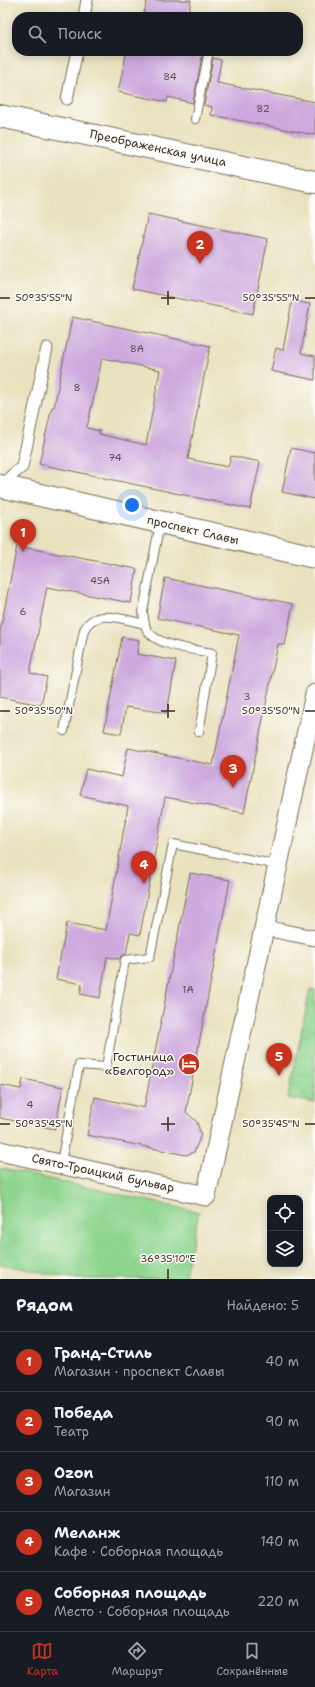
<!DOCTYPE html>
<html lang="ru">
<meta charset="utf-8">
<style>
body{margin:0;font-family:"Shantell Sans",sans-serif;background:#242831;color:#f1f3f6}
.controls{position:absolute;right:12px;bottom:12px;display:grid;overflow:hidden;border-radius:8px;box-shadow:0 2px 10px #0003}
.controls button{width:36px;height:36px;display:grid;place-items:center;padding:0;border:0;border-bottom:1px solid #363941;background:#171b24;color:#f1f3f6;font:20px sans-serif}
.you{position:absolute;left:132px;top:505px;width:14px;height:14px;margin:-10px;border:3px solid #fff;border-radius:50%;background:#1a73e8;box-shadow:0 0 0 6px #1a73e833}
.badge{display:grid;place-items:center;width:26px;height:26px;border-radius:50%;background:#c8321e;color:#fff;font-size:13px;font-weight:700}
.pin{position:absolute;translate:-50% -33px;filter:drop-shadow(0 1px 2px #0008)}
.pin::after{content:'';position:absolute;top:21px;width:14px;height:12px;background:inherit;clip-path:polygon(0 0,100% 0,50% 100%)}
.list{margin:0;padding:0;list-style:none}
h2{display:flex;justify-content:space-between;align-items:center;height:52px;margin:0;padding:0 16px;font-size:17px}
h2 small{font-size:13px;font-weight:400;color:#9ea1a6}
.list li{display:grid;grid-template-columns:26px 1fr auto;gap:12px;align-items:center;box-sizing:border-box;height:60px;padding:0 16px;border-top:1px solid #363941}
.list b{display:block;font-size:15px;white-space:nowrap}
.list p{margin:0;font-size:13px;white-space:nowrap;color:#9ea1a6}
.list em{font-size:13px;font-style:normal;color:#9ea1a6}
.icon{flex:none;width:22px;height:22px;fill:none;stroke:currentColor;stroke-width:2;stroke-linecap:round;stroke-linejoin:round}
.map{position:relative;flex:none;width:315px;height:1279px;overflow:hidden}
.search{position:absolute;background:#171b24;box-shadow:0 2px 10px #0003;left:12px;right:12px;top:12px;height:44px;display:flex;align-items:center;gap:10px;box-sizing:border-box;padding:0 14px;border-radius:16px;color:#9ea1a6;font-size:15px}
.sheet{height:352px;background:#171b24}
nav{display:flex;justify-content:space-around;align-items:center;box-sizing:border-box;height:56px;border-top:1px solid #363941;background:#171b24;font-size:11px;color:#9ea1a6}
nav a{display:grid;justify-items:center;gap:2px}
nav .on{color:#c8321e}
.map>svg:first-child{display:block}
.grass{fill:url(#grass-tufts);stroke:#648056}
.park{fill:#8ed58f;stroke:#648056}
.building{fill:#cda9de;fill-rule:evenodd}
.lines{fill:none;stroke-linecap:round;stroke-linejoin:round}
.service-casing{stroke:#786a56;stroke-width:10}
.pedestrian-casing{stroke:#786a56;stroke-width:13}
.minor-casing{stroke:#786a56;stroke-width:17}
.tertiary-casing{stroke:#786a56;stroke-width:21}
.primary-casing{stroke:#786a56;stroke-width:24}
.service{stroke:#fff;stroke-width:8}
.pedestrian{stroke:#fff;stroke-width:11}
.minor{stroke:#fff;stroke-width:15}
.tertiary{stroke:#fff;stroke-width:19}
.primary{stroke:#fff;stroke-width:22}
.ticks{fill:none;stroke:#3b2a1e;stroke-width:1.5}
.labels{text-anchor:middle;stroke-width:3;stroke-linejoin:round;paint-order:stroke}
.number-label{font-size:10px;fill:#604a4e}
.street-label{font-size:12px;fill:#3b2a1e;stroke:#fdfcf7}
.poi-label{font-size:12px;fill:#3b2a1e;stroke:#fdfcf7;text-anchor:end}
.ticks-label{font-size:10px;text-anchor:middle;fill:#3b2a1e;stroke:#fdfcf7;stroke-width:3;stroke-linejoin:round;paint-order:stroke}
</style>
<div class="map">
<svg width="315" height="1279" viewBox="0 0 315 1279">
<defs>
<pattern id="grass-tufts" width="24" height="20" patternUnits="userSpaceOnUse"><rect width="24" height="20" fill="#8ed58f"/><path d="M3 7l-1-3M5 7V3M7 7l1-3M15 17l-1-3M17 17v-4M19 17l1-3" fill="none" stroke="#7bb77b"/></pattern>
</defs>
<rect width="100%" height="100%" fill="#fdfcf7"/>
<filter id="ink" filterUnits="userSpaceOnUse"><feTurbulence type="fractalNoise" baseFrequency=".025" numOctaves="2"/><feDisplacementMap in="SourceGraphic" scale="8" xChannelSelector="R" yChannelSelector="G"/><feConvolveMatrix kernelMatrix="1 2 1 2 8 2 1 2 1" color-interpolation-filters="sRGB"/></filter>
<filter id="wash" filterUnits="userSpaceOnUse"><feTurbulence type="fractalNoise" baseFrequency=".012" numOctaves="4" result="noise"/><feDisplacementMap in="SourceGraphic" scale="16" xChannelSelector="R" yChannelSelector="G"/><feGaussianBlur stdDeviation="0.9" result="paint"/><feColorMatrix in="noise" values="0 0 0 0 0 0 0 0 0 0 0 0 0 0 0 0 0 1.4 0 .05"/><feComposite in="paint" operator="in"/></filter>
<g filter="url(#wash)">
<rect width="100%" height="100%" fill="#e9e2bf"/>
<path class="grass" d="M 310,989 L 315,990 L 315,1103 L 288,1098 Z"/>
<path class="park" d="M 0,1168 L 199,1212 L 184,1279 L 76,1279 L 0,1264 Z"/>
<g id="blocks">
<path class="building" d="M 147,0 L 191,0 L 188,17 L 143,17 Z
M 127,51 L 203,51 L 193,103 L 168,97 L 167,102 L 118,92 Z
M 213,58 L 221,60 L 217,83 L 315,102 L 315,135 L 211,115 L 212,107 L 204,105 Z
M 148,214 L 268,239 L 253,314 L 132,289 Z
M 292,301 L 310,304 L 301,353 L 315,356 L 315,380 L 271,371 L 276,348 L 283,350 Z
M 72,317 L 210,346 L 188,459 L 228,467 L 231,456 L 260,462 L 250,509 L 39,464 L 52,407 L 54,407 ZM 102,358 L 160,370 L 146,445 L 99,434 L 100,431 L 87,428 Z
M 291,448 L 315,453 L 315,499 L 282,492 Z
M 17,546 L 137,569 L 131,603 L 47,587 L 30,673 L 47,677 L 41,705 L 0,697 L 0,632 Z
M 165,578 L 293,604 L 285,645 L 278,644 L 244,813 L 165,797 L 140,935 L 130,933 L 126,954 L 122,956 L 120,959 L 107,957 L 100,998 L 80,994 L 82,984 L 56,979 L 67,923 L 106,930 L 128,806 L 80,795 L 86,769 L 122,777 L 128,748 L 213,765 L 239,635 L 157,618 Z
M 122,637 L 139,640 L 137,654 L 176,661 L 167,713 L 126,707 L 121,734 L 104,731 Z
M 190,873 L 230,880 L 186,1112 L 197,1122 L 201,1135 L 194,1152 L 186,1155 L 87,1135 L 95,1097 L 144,1108 Z
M 23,1079 L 63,1087 L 55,1129 L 0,1118 L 0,1085 L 21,1089 Z"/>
</g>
</g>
<g filter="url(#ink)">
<use href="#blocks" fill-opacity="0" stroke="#786a56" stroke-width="1"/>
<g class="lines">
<g class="service-casing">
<path id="service" d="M 195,119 L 209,51
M 160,523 L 143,611 C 144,618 144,624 147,630 C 158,647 193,649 212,653 L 199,732
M 64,731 L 84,630 C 95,607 124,620 145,624
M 61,1163 L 79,1065 L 106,1067 L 125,960 L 150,957 L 173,844 L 278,865"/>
</g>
<g class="pedestrian-casing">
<path id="pedestrian" d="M 84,17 L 87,0
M 67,99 L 77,51
M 3,487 L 12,475 L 22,467 L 47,348"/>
</g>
<g class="minor-casing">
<path id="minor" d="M 264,928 L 315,938"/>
</g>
<g class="tertiary-casing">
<path id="tertiary" d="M 0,1151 L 206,1196 L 315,694"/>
</g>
<g class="primary-casing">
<path id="primary" d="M 0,116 L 315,182
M 0,486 L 315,557"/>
</g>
<use href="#service" class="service"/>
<use href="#pedestrian" class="pedestrian"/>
<use href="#minor" class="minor"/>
<use href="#tertiary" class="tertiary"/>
<use href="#primary" class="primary"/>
</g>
</g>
<path class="ticks" d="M 168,291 L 168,305M 0,298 L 10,298M 161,298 L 175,298M 305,298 L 315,298M 168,704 L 168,718M 0,711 L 10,711M 161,711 L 175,711M 305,711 L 315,711M 168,1117 L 168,1131M 0,1124 L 10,1124M 161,1124 L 175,1124M 305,1124 L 315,1124M 168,1269 L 168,1279"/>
<defs>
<g id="hotel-disc" transform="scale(1.15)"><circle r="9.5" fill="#c8321e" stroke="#fdfcf7"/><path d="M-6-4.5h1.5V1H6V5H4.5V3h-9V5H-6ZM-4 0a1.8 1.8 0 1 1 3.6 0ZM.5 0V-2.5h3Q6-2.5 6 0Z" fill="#fff"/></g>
</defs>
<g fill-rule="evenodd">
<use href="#hotel-disc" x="189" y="1064"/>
</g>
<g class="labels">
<g class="number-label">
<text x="170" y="80">84</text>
<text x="263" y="112">82</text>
<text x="137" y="352">8А</text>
<text x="77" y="391">8</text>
<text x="115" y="461">74</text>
<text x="100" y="584">45А</text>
<text x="23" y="615">6</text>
<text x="247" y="700">3</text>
<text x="188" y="993">1А</text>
<text x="30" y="1108">4</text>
</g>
<g class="street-label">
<text transform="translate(158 148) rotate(12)" y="4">Преображенская улица</text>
<text transform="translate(193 530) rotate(13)" y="4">проспект Славы</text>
<text transform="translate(103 1173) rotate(12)" y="4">Свято-Троицкий бульвар</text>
</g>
<g class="poi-label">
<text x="174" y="1061">Гостиница<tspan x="174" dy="14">«Белгород»</tspan></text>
</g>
</g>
<g class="ticks-label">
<text x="44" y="301">50°35'55"N</text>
<text x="271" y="301">50°35'55"N</text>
<text x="44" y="714">50°35'50"N</text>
<text x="271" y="714">50°35'50"N</text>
<text x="44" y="1127">50°35'45"N</text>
<text x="271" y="1127">50°35'45"N</text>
<text x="168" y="1262">36°35'10"E</text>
</g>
</svg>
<div class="controls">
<button><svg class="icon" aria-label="locate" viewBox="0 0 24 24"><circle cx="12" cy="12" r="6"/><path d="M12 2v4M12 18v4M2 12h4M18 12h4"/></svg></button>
<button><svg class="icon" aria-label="layers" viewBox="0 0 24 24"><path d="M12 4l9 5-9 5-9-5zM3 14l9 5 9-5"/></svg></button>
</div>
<div class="you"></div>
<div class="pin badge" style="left:23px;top:552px">1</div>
<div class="pin badge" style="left:200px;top:264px">2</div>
<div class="pin badge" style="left:233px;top:788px">3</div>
<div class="pin badge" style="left:144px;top:884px">4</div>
<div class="pin badge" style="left:279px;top:1076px">5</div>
<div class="search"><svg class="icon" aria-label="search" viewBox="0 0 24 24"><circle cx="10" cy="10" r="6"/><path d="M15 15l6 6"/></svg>Поиск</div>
</div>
<section class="sheet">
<h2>Рядом<small>Найдено: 5</small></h2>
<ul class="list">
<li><span class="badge">1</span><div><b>Гранд-Стиль</b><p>Магазин · проспект Славы</p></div><em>40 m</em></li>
<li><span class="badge">2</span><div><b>Победа</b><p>Театр</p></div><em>90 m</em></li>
<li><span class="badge">3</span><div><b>Ozon</b><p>Магазин</p></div><em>110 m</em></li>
<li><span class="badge">4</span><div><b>Меланж</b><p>Кафе · Соборная площадь</p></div><em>140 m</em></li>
<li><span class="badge">5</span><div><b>Соборная площадь</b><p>Место · Соборная площадь</p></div><em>220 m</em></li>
</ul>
</section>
<nav>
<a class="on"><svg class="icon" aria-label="map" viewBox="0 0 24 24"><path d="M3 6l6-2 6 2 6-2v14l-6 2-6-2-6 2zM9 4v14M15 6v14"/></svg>Карта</a>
<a><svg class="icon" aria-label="directions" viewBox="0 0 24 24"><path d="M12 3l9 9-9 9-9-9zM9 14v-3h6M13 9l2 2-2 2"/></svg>Маршрут</a>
<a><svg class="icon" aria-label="saved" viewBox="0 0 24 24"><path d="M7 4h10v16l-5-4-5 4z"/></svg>Сохранённые</a>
</nav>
